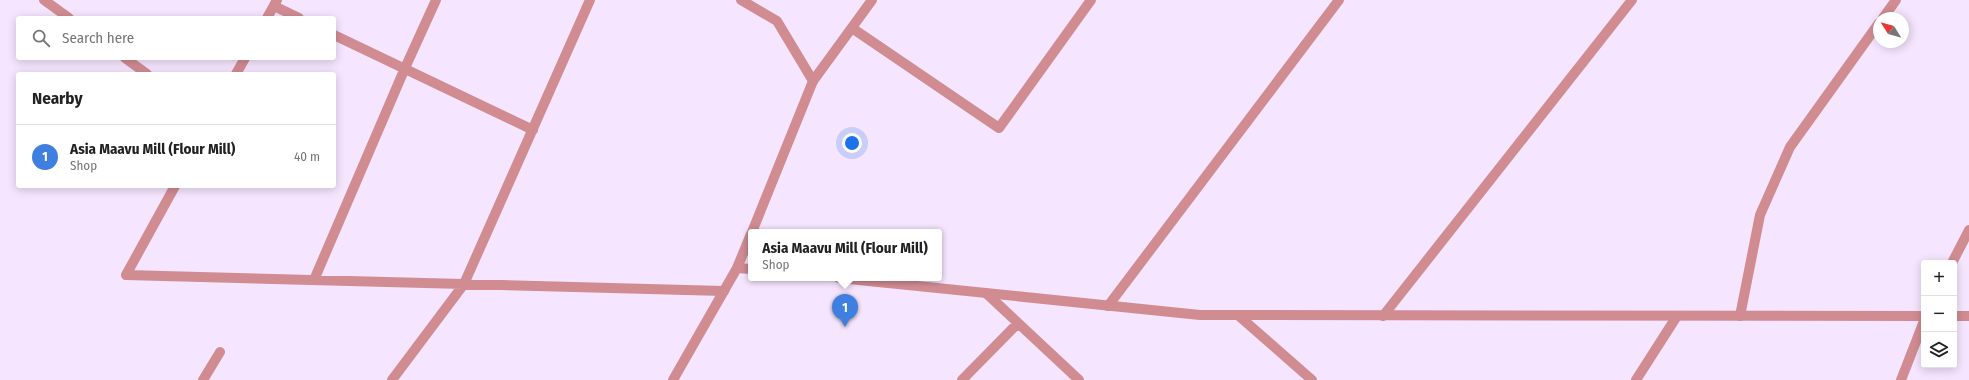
<!DOCTYPE html>
<meta charset="utf-8">
<style>
body{margin:0;font-family:"Fira Sans Condensed",sans-serif;background:#f6f6f6;color:#222}
.controls{position:absolute;right:12px;bottom:12px;display:grid;overflow:hidden;border-radius:4px;box-shadow:0 2px 10px #0003}
.controls button{width:36px;height:36px;display:grid;place-items:center;padding:0;border:0;border-bottom:1px solid #e0e0e0;background:#fff;color:#222;font:20px sans-serif}
.compass{position:absolute;left:1873px;top:12px;width:36px;height:36px;border-radius:50%;background:#fff;box-shadow:0 2px 10px #0003;rotate:307deg}
.you{position:absolute;left:852px;top:143px;width:14px;height:14px;margin:-10px;border:3px solid #fff;border-radius:50%;background:#1a73e8;box-shadow:0 0 0 6px #1a73e833}
.badge{display:grid;place-items:center;width:26px;height:26px;border-radius:50%;background:#1f6b70;color:#fff;font-size:13px;font-weight:700}
.pin{position:absolute;translate:-50% -33px;filter:drop-shadow(0 1px 2px #0008)}
.pin::after{content:'';position:absolute;top:21px;width:14px;height:12px;background:inherit;clip-path:polygon(0 0,100% 0,50% 100%)}
.popup{position:absolute;left:748px;top:229px;width:194px;height:52px;box-sizing:border-box;display:grid;place-content:center;border-radius:4px;background:#fff;filter:drop-shadow(0 1px 3px #0005);font-size:13px;white-space:nowrap;color:#767676}
.popup b{font-size:15px;color:#222}
.popup::after{content:'';position:absolute;left:50%;top:100%;margin-left:-8px;border:8px solid transparent;border-top-color:#fff}
.list{margin:0;padding:0;list-style:none}
h2{display:flex;justify-content:space-between;align-items:center;height:52px;margin:0;padding:0 16px;font-size:17px}
h2 small{font-size:13px;font-weight:400;color:#767676}
.list li{display:grid;grid-template-columns:26px 1fr auto;gap:12px;align-items:center;box-sizing:border-box;height:64px;padding:0 16px;border-top:1px solid #e0e0e0}
.list b{display:block;font-size:15px;white-space:nowrap}
.list p{margin:0;font-size:13px;white-space:nowrap;color:#767676}
.list em{font-size:13px;font-style:normal;color:#767676}
.icon{flex:none;width:22px;height:22px;fill:none;stroke:currentColor;stroke-width:2;stroke-linecap:round;stroke-linejoin:round}
.map{position:relative;flex:none;width:1969px;height:380px;overflow:hidden}
.search{position:absolute;background:#fff;box-shadow:0 2px 10px #0003;left:16px;top:16px;width:320px;height:44px;display:flex;align-items:center;gap:10px;box-sizing:border-box;padding:0 14px;border-radius:4px;color:#767676;font-size:15px}
.panel{position:absolute;background:#fff;box-shadow:0 2px 10px #0003;left:16px;top:72px;width:320px;height:116px;border-radius:4px}
.map>svg:first-child{display:block}
.lines{fill:none;stroke-linecap:round;stroke-linejoin:round}
.minor{stroke:#d18c92;stroke-width:10}
.tertiary{stroke:#d18c92;stroke-width:10}
</style>
<div class="map">
<svg width="1969" height="380" viewBox="0 0 1969 380">
<rect width="100%" height="100%" fill="#f5e5fe"/>
<g class="lines">
<path class="minor" d="M 44,0 L 69,18
M 274,6 L 299,18
M 267,18 L 277,0
M 1883,18 L 1896,0
M 852,28 L 999,128 L 1091,0
M 334,35 L 533,130
M 125,58 L 147,74
M 236,74 L 245,58
M 813,81 L 872,0
M 175,186 L 126,275 L 724,291
M 1952,263 L 1969,230
M 314,280 L 405,68 L 436,0
M 986,293 L 1079,380
M 1108,306 L 1339,0
M 1239,316 L 1312,380
M 1383,316 L 1632,0
M 1740,316 L 1760,215 L 1790,147 L 1879,23
M 203,380 L 220,352
M 392,380 L 464,284 L 590,0
M 962,380 L 1018,323
M 1636,380 L 1677,316
M 1901,380 L 1924,321"/>
<path class="tertiary" d="M 741,0 L 777,21 L 813,81 L 752,232
M 737,268 L 751,269
M 839,278 L 1200,315 L 1924,316
M 1954,316 L 1969,316
M 673,380 L 737,268 L 751,234"/>
</g>
</svg>
<div class="controls">
<button>+</button>
<button>−</button>
<button><svg class="icon" aria-label="layers" viewBox="0 0 24 24"><path d="M12 4l9 5-9 5-9-5zM3 14l9 5 9-5"/></svg></button>
</div>
<svg class="compass" viewBox="-18 -18 36 36"><path d="M0-13l5 13h-10z" fill="#e53935"/><path d="M0 13l5-13h-10z" fill="#767676"/></svg>
<div class="you"></div>
<div class="pin badge" style="left:845px;top:327px;background:#3f7fe0">1</div>
<div class="popup"><b>Asia Maavu Mill (Flour Mill)</b>Shop</div>
<div class="search"><svg class="icon" aria-label="search" viewBox="0 0 24 24"><circle cx="10" cy="10" r="6"/><path d="M15 15l6 6"/></svg>Search here</div>
<section class="panel">
<h2>Nearby<small></small></h2>
<ul class="list">
<li><span class="badge" style="background:#3f7fe0">1</span><div><b>Asia Maavu Mill (Flour Mill)</b><p>Shop</p></div><em>40 m</em></li>
</ul>
</section>
</div>
